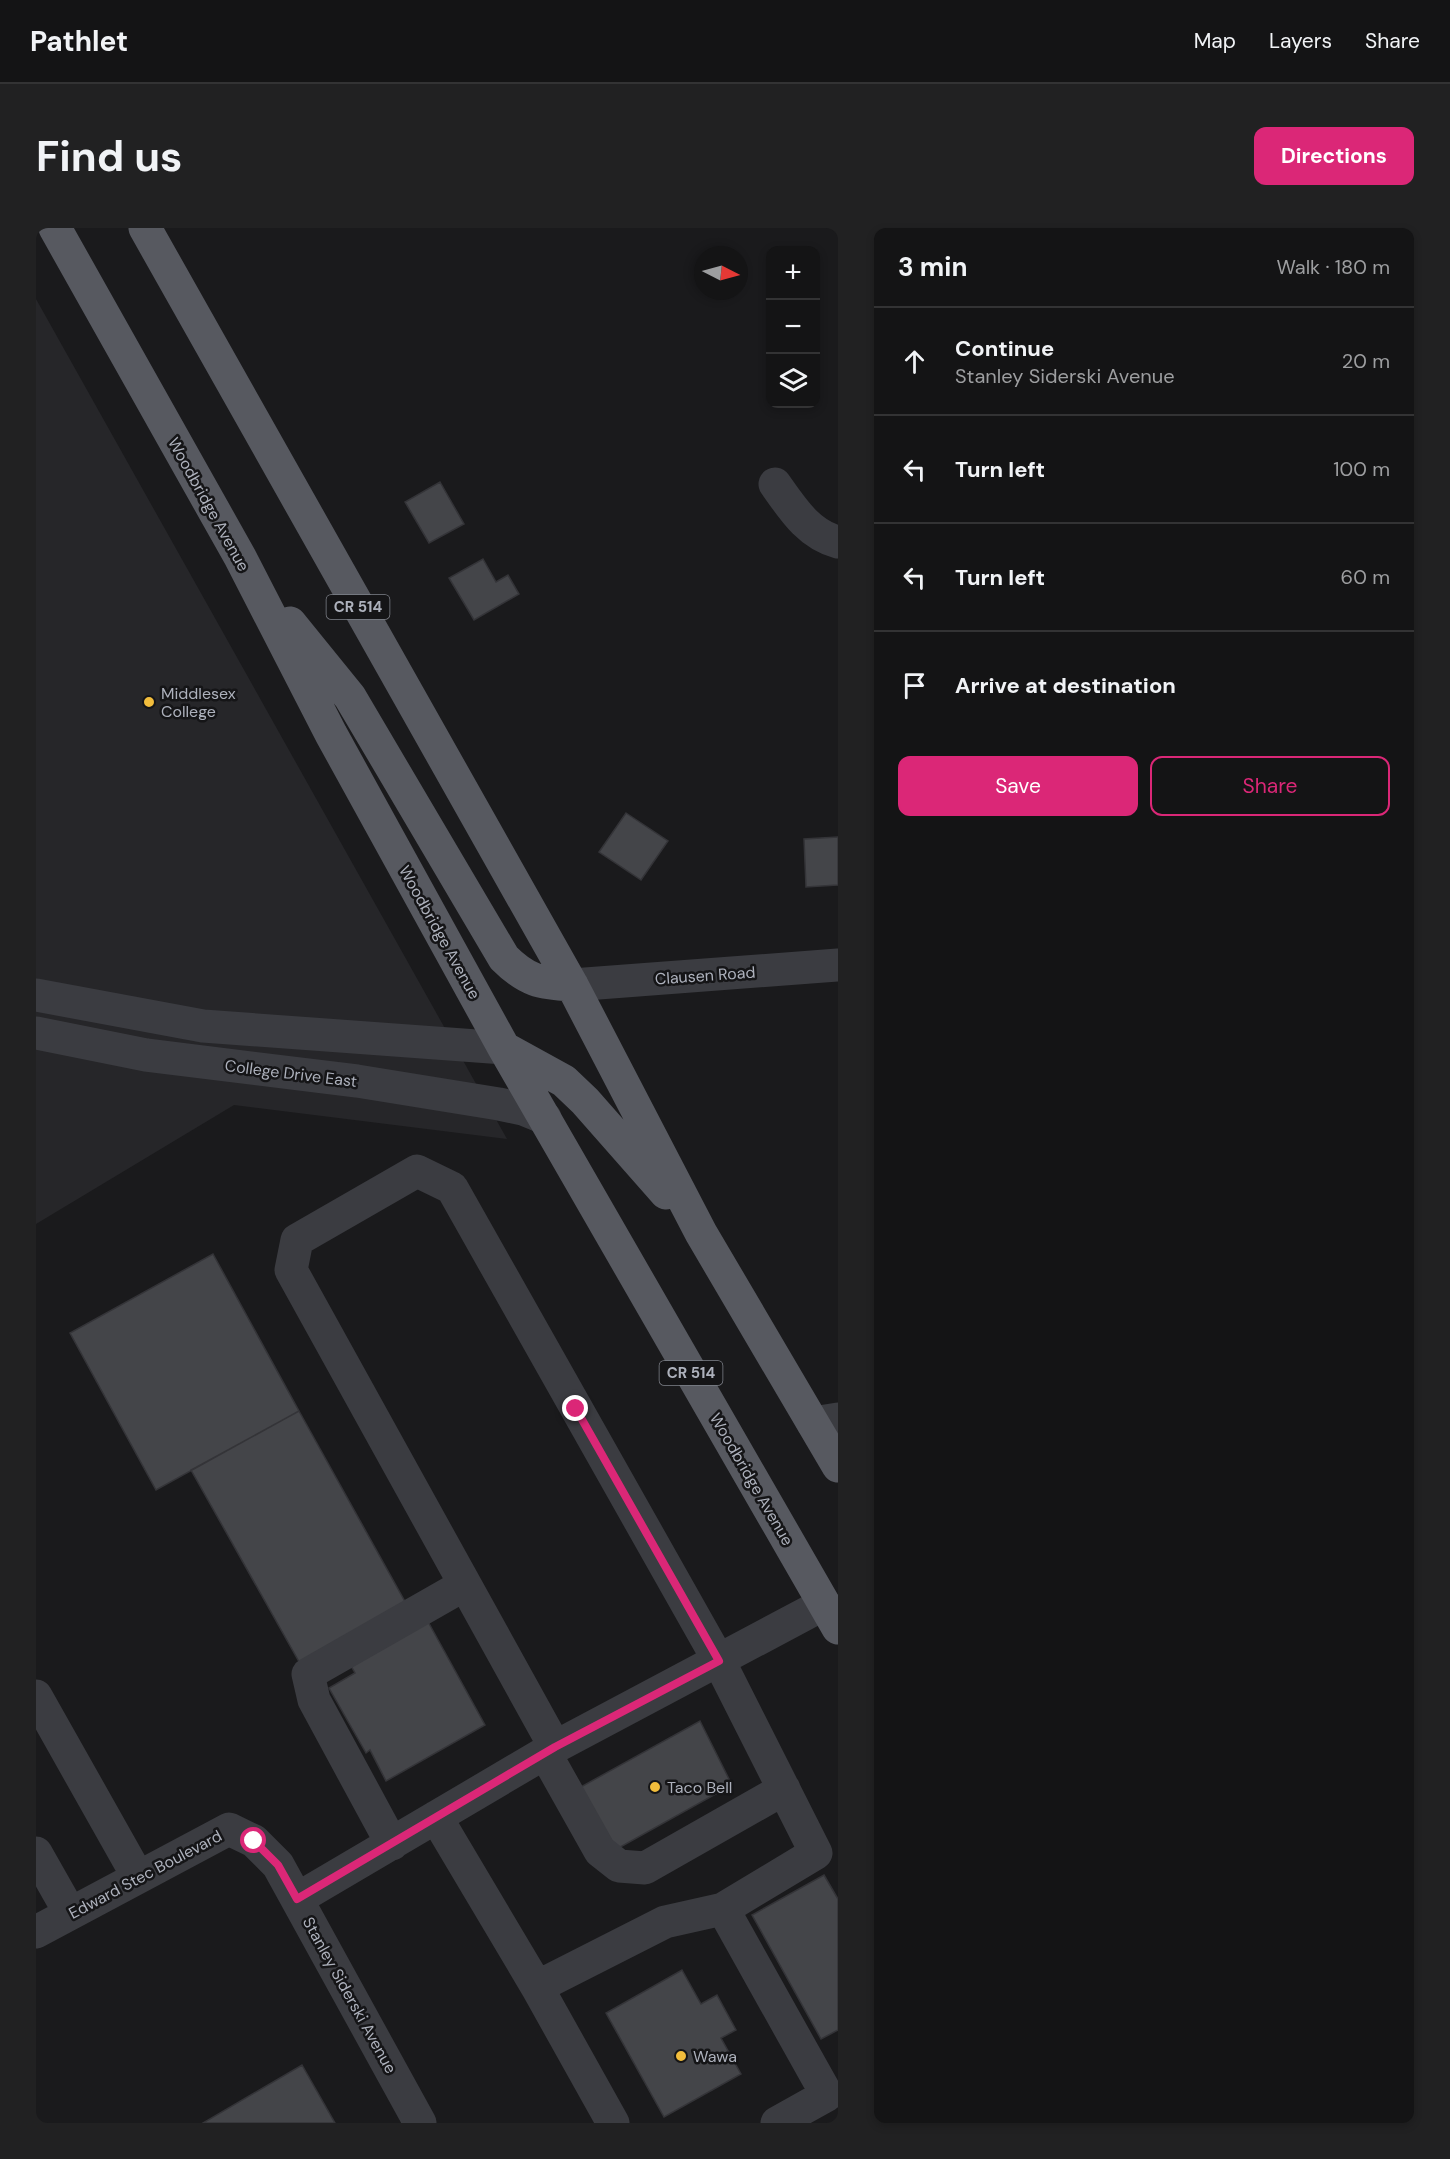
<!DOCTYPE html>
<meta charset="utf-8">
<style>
body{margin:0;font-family:"DM Sans",sans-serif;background:#212122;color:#f1f3f6}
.controls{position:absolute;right:18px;top:18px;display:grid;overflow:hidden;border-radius:12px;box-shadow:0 3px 9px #0003}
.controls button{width:54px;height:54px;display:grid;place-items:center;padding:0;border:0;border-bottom:2px solid #333334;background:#141415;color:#f1f3f6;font:30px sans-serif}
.compass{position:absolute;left:658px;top:18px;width:54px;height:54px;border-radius:50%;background:#141415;box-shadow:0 3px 9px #0003;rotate:96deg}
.stop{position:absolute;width:18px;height:18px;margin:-14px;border:4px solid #db2777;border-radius:50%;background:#fff}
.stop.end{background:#db2777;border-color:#fff;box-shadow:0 2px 6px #0008}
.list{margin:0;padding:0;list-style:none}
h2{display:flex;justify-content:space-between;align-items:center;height:78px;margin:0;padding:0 24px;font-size:26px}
h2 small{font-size:20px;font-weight:400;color:#9d9ea0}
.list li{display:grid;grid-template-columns:39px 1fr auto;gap:18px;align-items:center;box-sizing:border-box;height:108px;padding:0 24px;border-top:2px solid #333334}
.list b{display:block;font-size:22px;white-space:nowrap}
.list p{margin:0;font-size:20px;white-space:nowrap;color:#9d9ea0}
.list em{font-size:20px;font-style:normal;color:#9d9ea0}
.actions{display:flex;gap:12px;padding:18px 24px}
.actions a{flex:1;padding:14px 0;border:2px solid #db2777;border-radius:12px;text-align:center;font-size:21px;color:#db2777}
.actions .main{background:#db2777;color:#fff}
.icon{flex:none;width:33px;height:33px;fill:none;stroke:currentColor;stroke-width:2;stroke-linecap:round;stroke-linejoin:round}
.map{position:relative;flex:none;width:802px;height:1895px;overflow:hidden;border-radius:12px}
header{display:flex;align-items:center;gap:36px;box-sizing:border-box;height:84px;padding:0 30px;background:#141415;border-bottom:2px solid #333334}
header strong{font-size:28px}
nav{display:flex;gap:33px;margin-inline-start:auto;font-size:21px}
.intro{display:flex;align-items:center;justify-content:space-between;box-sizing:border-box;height:144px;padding:0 36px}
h1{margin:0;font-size:42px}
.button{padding:15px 27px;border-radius:12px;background:#db2777;color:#fff;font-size:21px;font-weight:700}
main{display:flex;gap:36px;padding:0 36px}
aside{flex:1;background:#141415;border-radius:12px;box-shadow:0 3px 9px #0003}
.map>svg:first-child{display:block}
.built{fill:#262629}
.building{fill:#444549;stroke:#343438;stroke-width:1.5}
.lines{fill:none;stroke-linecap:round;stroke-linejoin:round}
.minor{stroke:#3b3c41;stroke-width:33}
.major{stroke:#575960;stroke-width:33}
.route{stroke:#db2777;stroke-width:8}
.poi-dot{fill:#f2bd3c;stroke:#151517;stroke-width:2}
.labels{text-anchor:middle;stroke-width:5;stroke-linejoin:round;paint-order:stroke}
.shield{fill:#151517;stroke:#7f828a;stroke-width:1.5}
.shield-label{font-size:15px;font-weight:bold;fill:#adb1bc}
.street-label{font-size:16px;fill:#adb1bc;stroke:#151517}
.poi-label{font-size:16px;fill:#adb1bc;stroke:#151517;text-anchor:start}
</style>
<header>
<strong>Pathlet</strong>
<nav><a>Map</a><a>Layers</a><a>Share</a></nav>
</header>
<div class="intro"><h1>Find us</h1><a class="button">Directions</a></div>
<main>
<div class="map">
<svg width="802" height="1895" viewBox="0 0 802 1895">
<rect width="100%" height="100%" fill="#1a1a1c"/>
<path class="built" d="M 0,71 L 471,911 L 198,877 L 0,996 Z"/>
<path class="building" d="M 404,254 L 428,296 L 393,315 L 369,274 Z
M 447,331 L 460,354 L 472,347 L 483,366 L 438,392 L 413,350 Z
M 590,585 L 632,613 L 605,652 L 563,624 Z
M 802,609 L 802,657 L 770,659 L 768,611 Z
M 177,1026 L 263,1183 L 120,1262 L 34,1105 Z
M 263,1183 L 372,1379 L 266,1439 L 155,1242 Z
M 390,1390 L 449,1497 L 350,1553 L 334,1522 L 330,1525 L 293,1460 L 319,1445 L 314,1436 Z
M 664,1493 L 696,1557 L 579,1622 L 543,1560 Z
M 788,1647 L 802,1671 L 802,1802 L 785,1811 L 716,1687 Z
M 646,1742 L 665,1776 L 681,1767 L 700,1802 L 685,1810 L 705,1846 L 628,1889 L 570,1785 Z
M 266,1837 L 299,1895 L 167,1895 Z"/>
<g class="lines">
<path class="minor" d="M 739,256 C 756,280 772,306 802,314
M 536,757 L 802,737
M 0,767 L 167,798 L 468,820
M 0,805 L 110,827 L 321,853 L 463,876 L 487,881 L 509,890
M 777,1195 L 802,1191
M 0,1468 L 102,1649
M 519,1519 L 255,1042 L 261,1012 L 381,943 L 416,960 L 683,1433 L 780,1625 L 687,1681 L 629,1694 L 501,1759 L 577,1895
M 509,1525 L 564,1623 L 583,1638 L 609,1640 L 748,1561
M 400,1589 L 501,1759
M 356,1616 L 278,1472 L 272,1446 L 428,1357
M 0,1625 L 34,1685
M 261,1671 L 519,1519 L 788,1376
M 687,1681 L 791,1867 L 741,1895
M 0,1704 L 193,1601 L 218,1613 L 242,1637 L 384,1895"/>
<path class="major" d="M 19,0 L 204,329 L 295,506 L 468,820 L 802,1400
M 109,0 L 536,757 L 665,1005 L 802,1238
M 254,395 L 314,469 L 468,730 C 491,753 504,755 536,757
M 468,820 L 528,853 L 549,873 L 630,965"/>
</g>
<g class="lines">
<path class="route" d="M 218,1613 L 242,1637 L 261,1671 L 519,1519 L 683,1433 L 540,1181"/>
</g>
<g class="poi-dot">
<circle cx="113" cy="474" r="6"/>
<circle cx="619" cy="1559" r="6"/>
<circle cx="645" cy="1828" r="6"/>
</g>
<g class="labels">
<g class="shield">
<rect x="290.5" y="367" width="63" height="24" rx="4.5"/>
<rect x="623.5" y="1133" width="63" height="24" rx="4.5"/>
</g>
<g class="shield-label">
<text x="322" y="384">CR 514</text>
<text x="655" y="1150">CR 514</text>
</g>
<g class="street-label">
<text transform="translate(173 276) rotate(61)" y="6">Woodbridge Avenue</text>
<text transform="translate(404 704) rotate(61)" y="6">Woodbridge Avenue</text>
<text transform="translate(669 747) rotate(-4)" y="6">Clausen Road</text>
<text transform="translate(255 845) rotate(7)" y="6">College Drive East</text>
<text transform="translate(716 1251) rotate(60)" y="6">Woodbridge Avenue</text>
<text transform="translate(109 1646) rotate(-28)" y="6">Edward Stec Boulevard</text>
<text transform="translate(314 1767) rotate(61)" y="6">Stanley Siderski Avenue</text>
</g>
<g class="poi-label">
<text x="125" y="471">Middlesex<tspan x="125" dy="18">College</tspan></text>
<text x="631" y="1565">Taco Bell</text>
<text x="657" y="1834">Wawa</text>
</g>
</g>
</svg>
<div class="controls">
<button>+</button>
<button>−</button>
<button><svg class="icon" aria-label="layers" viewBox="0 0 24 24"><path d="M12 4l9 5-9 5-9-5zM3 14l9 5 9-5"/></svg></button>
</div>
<svg class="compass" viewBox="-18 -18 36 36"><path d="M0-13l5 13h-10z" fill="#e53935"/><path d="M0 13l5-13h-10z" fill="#9d9ea0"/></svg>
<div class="stop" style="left:218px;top:1613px"></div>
<div class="stop end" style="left:540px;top:1181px"></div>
</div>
<aside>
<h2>3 min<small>Walk · 180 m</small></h2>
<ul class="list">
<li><svg class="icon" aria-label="ahead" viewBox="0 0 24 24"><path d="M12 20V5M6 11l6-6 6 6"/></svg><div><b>Continue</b><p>Stanley Siderski Avenue</p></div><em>20 m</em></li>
<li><svg class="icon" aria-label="left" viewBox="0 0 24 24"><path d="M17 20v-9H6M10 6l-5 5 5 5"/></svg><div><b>Turn left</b></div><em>100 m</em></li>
<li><svg class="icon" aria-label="left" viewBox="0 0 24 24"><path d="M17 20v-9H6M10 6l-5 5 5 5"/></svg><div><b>Turn left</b></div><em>60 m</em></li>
<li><svg class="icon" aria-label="arrive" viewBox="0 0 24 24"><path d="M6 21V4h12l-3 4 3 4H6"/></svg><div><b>Arrive at destination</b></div></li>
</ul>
<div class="actions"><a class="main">Save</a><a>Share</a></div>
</aside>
</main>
